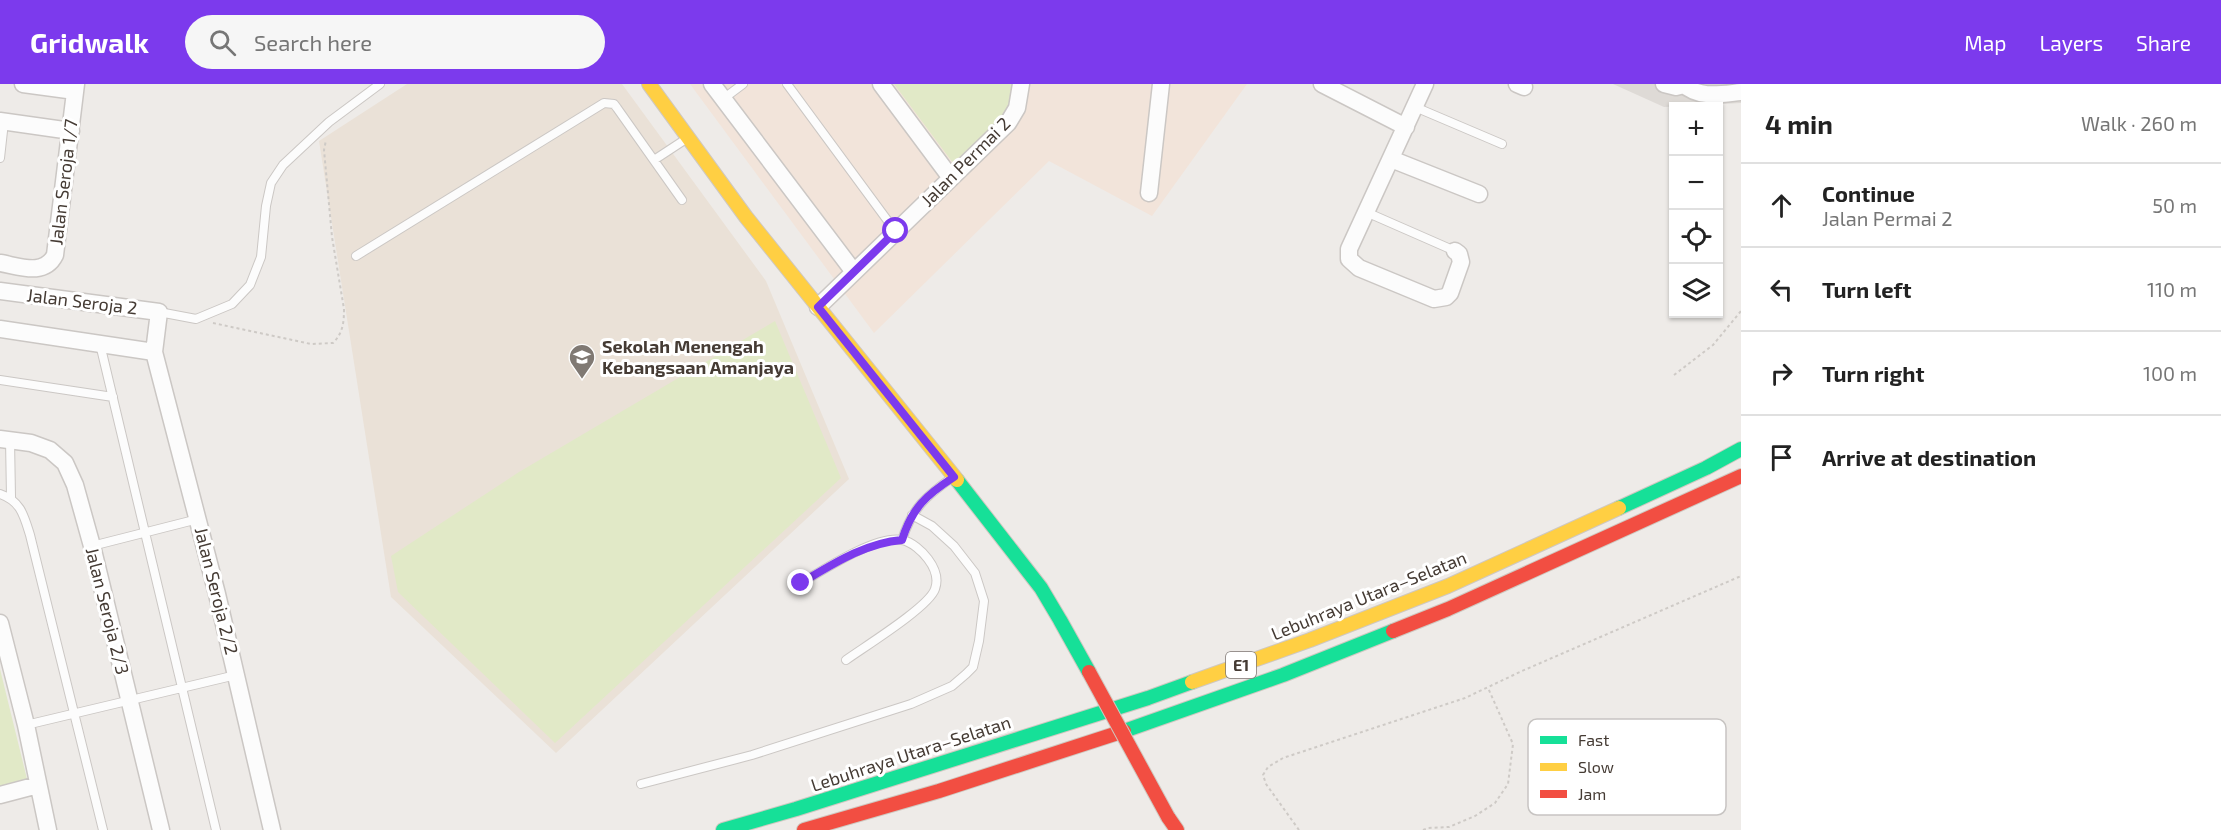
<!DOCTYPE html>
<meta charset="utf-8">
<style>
body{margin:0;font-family:"Exo 2",sans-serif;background:#f6f6f6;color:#222}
.controls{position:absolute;right:18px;top:18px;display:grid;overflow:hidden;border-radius:0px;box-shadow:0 2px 4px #0004}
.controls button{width:54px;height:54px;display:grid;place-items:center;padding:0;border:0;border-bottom:2px solid #e0e0e0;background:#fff;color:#222;font:30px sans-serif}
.stop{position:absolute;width:18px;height:18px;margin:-14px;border:4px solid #7c3aed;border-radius:50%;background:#fff}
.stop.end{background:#7c3aed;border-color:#fff;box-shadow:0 2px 6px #0008}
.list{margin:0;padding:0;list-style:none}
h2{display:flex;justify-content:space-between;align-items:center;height:78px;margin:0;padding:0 24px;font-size:26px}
h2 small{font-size:20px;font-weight:400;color:#767676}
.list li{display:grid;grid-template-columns:39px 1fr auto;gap:18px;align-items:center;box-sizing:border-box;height:84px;padding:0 24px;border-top:2px solid #e0e0e0}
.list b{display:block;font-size:22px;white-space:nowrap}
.list p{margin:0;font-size:20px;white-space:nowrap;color:#767676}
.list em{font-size:20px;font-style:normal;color:#767676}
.icon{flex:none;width:33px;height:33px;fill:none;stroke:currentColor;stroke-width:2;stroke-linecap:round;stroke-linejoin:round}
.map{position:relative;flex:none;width:1741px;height:746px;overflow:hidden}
header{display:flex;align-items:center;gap:36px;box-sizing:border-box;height:84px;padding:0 30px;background:#7c3aed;color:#fff}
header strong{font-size:28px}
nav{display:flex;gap:33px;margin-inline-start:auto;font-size:21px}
.search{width:420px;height:54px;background:#f6f6f6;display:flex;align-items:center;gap:15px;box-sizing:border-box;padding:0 21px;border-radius:33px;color:#767676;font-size:22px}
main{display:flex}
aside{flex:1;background:#fff}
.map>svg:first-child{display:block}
.commercial{fill:#f2e4da}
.industrial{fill:#dedad6}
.education{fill:#eae1d7}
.green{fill:#e1e9c7}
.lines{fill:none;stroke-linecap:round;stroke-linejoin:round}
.lane-casing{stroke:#cbc7c4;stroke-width:10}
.street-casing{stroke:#cbc7c4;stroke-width:19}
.fast-casing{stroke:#cfc8c0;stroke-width:16}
.slow-casing{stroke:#cfc8c0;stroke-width:16}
.jam-casing{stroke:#cfc8c0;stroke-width:16}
.path{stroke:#cecac6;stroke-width:2;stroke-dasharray:3 3;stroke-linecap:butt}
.lane{stroke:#fcfcfc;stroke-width:8}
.street{stroke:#fcfcfc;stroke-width:16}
.fast{stroke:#16e098;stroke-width:14}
.slow{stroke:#ffcf43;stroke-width:14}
.jam{stroke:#f24e42;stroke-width:14}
.jam-bridge-casing{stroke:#cfc8c0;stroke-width:16;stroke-linecap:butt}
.jam-bridge{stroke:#f24e42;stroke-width:14}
.route{stroke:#7c3aed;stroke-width:8}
.labels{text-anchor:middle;stroke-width:6;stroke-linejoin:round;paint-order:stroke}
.shield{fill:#fff;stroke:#7d7671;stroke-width:1.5}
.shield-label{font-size:16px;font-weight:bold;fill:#453b34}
.street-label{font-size:18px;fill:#453b34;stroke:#fff}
.poi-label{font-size:18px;font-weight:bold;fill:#453b34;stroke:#fff;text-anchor:start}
.key{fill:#fff;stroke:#c7c4c2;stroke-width:1.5}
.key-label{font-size:16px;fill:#453b34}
</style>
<header>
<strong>Gridwalk</strong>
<div class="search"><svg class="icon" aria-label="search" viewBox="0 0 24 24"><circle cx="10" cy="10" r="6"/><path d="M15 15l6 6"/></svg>Search here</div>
<nav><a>Map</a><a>Layers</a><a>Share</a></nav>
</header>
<main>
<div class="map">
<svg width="1741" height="746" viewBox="0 0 1741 746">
<rect width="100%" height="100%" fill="#eeebe8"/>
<path class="commercial" d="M 690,0 L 1247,0 L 1152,132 L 1049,77 L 874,249 Z"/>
<path class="industrial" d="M 1613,0 L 1741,0 L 1741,19 L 1664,23 Z"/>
<path class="education" d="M 407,0 L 622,0 L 766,197 L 849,395 L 556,669 L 391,513 L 319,57 Z"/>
<path class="green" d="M 894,0 L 1014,0 L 1012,26 L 953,79 Z
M 775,237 L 841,394 L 555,659 L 398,508 L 391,472 L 519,388 Z
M 0,585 L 27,695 L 0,702 Z"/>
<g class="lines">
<g class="lane-casing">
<path id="lane" d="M 787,0 L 896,148
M 723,15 L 743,0
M 1415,23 L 1502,60
M 0,74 L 4,38
M 654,76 L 686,55
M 1366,128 L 1455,167
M 356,172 L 604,19 L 614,20 L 617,24 L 682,116
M 159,228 L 196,235 L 232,220 L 250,201 L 261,173 L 266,122 L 271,99 L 283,81 L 329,38 L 380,0
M 100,260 L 216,746
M 0,296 L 113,313
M 10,356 L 11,413
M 0,410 C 21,417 24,432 30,451 L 103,746
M 902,456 C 912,424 926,412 953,393
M 92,462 L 198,435
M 801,499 C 823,486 876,451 902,456 C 912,458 922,467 928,475 C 934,483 939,494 935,505 C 929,523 864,563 846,576
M 26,641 L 236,591
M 641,700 L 752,671 L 911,620 L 952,602 L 966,590 L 973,583 L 979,557 L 984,517 L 975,489 L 954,462 L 932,442 L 912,431"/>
</g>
<g class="street-casing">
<path id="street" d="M 23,0 L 75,7
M 712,0 L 854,188
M 881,0 L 951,94
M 1322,0 L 1406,43
M 1425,0 L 1349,165 L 1349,175 L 1359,184 L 1434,215 L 1446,213 L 1450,209 L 1461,178 L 1459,170 L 1455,167
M 1517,0 L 1524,3
M 1664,0 L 1676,3 L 1684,1
M 1683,0 C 1699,15 1721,10 1741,8
M 0,37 L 71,47
M 1391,75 L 1479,110
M 1149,109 L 1161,0
M 0,179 C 19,182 44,193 55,171 L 76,0
M 0,207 L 159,228 L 154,268 L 217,510 L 272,746
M 818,223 L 1008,39 L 1017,24 L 1021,0
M 0,245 L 154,268
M 0,355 L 31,359 L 50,366 L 65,379 L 75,401 L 92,462 L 161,746
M 0,539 L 26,641 L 48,746
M 0,711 L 38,701"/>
</g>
<g class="fast-casing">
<path id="fast" d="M 957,396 L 1041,504 L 1060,536 L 1089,588
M 1619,424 L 1706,384 L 1741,365
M 1124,647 L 1283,591 L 1393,547
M 723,746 L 796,725 L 1148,614 L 1192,598"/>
</g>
<g class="slow-casing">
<path id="slow" d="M 649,0 L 746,133 L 957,396
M 1192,598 L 1310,556 L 1448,502 L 1619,424"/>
</g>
<g class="jam-casing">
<path id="jam" d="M 1393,547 L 1448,525 L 1741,392
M 1168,733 L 1177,746
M 804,746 L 939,707 L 1124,647"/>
</g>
<path class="path" d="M 213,239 L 311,260 L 333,259 C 343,249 344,238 344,225 L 332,153 L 324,66 L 326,56
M 1674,291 L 1713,261 L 1741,227
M 1299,746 L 1266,700 L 1263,691 L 1268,683 L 1283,674 L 1465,614 L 1522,587 L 1741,492
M 1423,746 L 1428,744 L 1449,743 L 1475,732 L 1495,719 L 1508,700 L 1513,660 L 1488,604"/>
<use href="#lane" class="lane"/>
<use href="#street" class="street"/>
<use href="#fast" class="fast"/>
<use href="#slow" class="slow"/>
<use href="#jam" class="jam"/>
<g class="jam-bridge-casing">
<path id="jam-bridge" d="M 1089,588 L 1168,733"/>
</g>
<use href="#jam-bridge" class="jam-bridge"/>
</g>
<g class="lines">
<path class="route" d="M 801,499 C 833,480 865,459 902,456 C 912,424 926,411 954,393 L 818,223 L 896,147"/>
</g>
<defs>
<g id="school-pin" transform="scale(1.35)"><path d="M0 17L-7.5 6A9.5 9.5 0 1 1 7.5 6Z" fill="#807973" stroke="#fff"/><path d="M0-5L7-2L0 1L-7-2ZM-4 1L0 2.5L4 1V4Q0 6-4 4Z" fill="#fff"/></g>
</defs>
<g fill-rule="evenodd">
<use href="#school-pin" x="582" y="273"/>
</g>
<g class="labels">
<rect class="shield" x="1226" y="568" width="30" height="26" rx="4.5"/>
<g class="shield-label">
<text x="1241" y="587">E1</text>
</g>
<g class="street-label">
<text transform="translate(966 78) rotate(-45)" y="6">Jalan Permai 2</text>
<text transform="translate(64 98) rotate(-83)" y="6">Jalan Seroja 1/7</text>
<text transform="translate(82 218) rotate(7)" y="6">Jalan Seroja 2</text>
<text transform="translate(216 507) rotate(76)" y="6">Jalan Seroja 2/2</text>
<text transform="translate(1369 512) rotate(-22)" y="6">Lebuhraya Utara–Selatan</text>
<text transform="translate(107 527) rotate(76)" y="6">Jalan Seroja 2/3</text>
<text transform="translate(911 670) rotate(-18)" y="6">Lebuhraya Utara–Selatan</text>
</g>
<g class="poi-label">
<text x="602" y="269">Sekolah Menengah<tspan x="602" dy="21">Kebangsaan Amanjaya</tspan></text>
</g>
</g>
<rect x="1528" y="635" width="198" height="96" rx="9" class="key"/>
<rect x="1540" y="652" width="27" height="8" fill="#16e098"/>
<rect x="1540" y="679" width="27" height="8" fill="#ffcf43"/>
<rect x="1540" y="706" width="27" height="8" fill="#f24e42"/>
<g class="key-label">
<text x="1578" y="662">Fast</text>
<text x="1578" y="689">Slow</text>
<text x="1578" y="716">Jam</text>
</g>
</svg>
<div class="controls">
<button>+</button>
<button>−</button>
<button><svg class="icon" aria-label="locate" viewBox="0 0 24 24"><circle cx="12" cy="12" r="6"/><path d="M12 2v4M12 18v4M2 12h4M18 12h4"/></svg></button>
<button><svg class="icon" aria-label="layers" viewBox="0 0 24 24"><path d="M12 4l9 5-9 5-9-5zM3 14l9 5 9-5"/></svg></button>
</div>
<div class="stop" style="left:896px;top:147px"></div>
<div class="stop end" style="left:801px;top:499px"></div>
</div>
<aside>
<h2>4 min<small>Walk · 260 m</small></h2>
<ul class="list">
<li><svg class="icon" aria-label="ahead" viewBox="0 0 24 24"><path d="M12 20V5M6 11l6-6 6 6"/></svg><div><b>Continue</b><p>Jalan Permai 2</p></div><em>50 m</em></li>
<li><svg class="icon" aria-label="left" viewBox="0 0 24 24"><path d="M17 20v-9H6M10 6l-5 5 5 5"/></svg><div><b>Turn left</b></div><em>110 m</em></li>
<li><svg class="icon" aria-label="right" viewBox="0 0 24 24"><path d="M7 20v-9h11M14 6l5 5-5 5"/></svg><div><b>Turn right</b></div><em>100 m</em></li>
<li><svg class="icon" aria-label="arrive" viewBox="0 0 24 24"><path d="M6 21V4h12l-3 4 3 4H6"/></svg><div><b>Arrive at destination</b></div></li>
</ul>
</aside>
</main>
